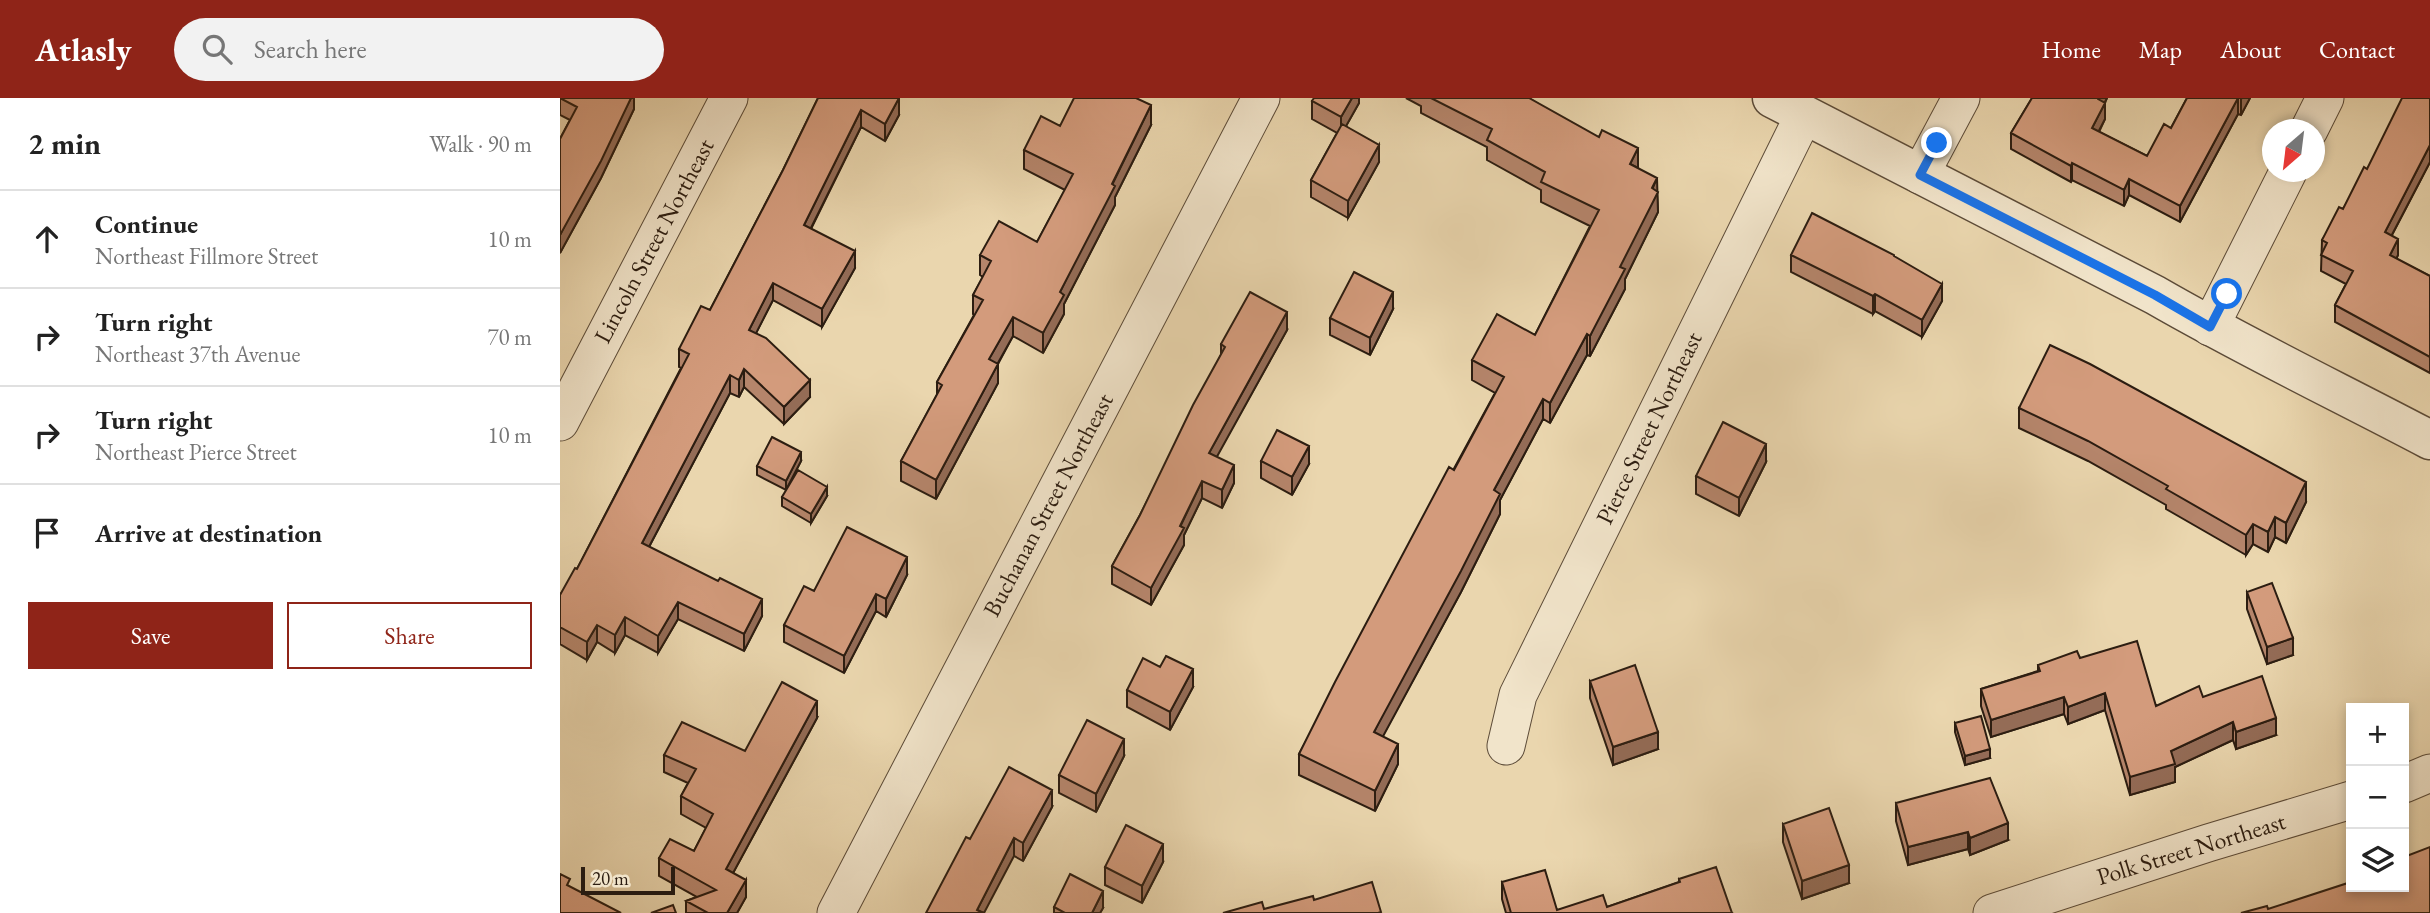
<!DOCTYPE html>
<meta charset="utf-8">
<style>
body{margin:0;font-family:"EB Garamond",serif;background:#f2f2f2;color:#222}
.controls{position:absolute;right:21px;bottom:21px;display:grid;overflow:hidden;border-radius:0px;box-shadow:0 4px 10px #0003}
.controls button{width:63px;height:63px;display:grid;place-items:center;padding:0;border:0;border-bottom:2px solid #e0e0e0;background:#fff;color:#222;font:35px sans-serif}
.compass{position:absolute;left:1702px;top:21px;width:63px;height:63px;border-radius:50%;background:#fff;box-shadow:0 4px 10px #0003;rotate:208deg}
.scale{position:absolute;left:21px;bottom:18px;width:94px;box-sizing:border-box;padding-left:7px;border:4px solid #2c1d11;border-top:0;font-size:19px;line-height:24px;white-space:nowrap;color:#2c1d11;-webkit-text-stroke:5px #f1e4ca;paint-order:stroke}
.stop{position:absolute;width:21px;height:21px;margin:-16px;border:5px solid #1a73e8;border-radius:50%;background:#fff}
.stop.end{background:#1a73e8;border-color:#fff;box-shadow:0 2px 7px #0008}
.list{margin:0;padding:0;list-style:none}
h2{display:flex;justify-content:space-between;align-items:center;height:91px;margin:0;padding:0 28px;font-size:30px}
h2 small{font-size:23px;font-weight:400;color:#767676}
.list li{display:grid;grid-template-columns:46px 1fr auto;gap:21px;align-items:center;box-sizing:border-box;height:98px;padding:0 28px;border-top:2px solid #e0e0e0}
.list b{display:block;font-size:26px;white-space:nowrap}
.list p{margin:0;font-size:23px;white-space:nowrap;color:#767676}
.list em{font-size:23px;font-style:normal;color:#767676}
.actions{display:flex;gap:14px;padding:21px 28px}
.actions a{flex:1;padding:16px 0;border:2px solid #8f2418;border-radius:0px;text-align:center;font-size:24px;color:#8f2418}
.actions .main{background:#8f2418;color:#fff}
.icon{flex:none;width:38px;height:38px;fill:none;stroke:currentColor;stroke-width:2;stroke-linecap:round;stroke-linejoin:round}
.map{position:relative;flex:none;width:1870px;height:815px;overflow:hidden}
header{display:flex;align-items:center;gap:42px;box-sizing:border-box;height:98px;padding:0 35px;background:#8f2418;color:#fff}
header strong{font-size:33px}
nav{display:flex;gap:38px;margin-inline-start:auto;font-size:24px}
.search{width:490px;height:63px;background:#f2f2f2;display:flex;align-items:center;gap:18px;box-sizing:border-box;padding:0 24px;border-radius:38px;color:#767676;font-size:26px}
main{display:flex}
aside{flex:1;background:#fff}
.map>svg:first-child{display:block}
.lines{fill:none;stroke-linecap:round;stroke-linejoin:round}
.minor-casing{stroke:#5c4b38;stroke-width:39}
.tertiary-casing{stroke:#5c4b38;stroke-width:41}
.minor{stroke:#f1e4ca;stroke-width:37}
.tertiary{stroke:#f1e4ca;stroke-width:38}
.wall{fill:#b5856b;stroke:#2c1d11;stroke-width:2}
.shaded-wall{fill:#946c57;stroke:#2c1d11;stroke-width:2}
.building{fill:#d39b7c;stroke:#2c1d11;stroke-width:2}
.route{stroke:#1a73e8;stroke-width:9}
.labels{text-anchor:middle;stroke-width:5;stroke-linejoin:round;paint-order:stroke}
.street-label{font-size:24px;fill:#2c1d11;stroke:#f1e4ca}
</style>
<header>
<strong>Atlasly</strong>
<div class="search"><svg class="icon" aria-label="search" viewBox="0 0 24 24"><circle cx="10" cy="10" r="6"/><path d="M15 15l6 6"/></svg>Search here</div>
<nav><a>Home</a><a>Map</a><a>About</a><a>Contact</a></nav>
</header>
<main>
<aside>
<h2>2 min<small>Walk · 90 m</small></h2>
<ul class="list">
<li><svg class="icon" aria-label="ahead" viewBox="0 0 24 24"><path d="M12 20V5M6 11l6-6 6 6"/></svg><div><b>Continue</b><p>Northeast Fillmore Street</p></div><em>10 m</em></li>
<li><svg class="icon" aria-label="right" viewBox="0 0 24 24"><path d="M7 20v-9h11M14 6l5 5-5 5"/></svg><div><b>Turn right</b><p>Northeast 37th Avenue</p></div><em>70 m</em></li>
<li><svg class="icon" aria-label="right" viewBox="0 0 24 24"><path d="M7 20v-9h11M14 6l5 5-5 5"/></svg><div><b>Turn right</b><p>Northeast Pierce Street</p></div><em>10 m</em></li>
<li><svg class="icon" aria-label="arrive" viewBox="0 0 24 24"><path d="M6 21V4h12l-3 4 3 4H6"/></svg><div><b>Arrive at destination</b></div></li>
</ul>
<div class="actions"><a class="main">Save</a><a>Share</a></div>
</aside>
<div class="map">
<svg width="1870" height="815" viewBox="0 0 1870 815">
<rect width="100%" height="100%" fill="#ead6ae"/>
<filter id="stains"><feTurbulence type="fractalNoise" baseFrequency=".00286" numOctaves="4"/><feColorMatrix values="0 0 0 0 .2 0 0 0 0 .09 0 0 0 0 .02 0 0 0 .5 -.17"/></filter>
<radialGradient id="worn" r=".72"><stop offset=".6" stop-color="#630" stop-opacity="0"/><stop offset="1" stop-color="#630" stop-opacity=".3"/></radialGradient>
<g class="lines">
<g class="minor-casing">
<path id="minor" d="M 1749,32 L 1765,0
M 1360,77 L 1401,0
M 1650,229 L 1728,74
M 0,324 L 169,0
M 946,648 L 958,597 L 1244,17
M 1844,686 L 1870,675
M 276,815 L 701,0
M 1432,815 L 1648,745 L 1791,702"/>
</g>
<g class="tertiary-casing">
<path id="tertiary" d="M 1212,0 L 1595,197 C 1685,249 1779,294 1870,342"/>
</g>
<use href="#minor" class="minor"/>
<use href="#tertiary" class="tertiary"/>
</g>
<path class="wall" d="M 0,0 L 74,0 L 74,11 L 41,80 L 0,155 L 0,41 L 10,22 L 0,17 Z
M 258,0 L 339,17 L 325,43 L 301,29 L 251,131 L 295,170 L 262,229 L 213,202 L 196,235 L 250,299 L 224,326 L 184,289 L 179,299 L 170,295 L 89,449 L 202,518 L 184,553 L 118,521 L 98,555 L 65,537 L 55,555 L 37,544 L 27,562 L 0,546 L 0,497 L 17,471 L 121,270 L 119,269 L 119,251 L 150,212 L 223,72 Z
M 799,0 L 799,5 L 786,28 L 819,64 L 788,120 L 751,99 L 751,82 L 777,35 L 752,21 L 752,3 Z
M 846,0 L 969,0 L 1078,70 L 1097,93 L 1098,114 L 1065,181 L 1065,191 L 1030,258 L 1027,257 L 990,325 L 983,321 L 940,402 L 940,416 L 901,494 L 822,639 L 838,666 L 815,713 L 739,677 L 739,656 L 935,295 L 912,282 L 912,262 L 975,237 L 1030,128 L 981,104 L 981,92 L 927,62 L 927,49 L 861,15 L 861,8 Z
M 1472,0 L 1547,0 L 1545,5 L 1545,21 L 1539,34 L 1587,58 L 1611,30 L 1627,0 L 1690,0 L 1681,17 L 1678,16 L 1620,124 L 1569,97 L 1564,108 L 1512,82 L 1511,84 L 1451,51 L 1451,35 Z
M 1870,0 L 1870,64 L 1832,137 L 1838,157 L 1836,161 L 1870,178 L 1870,275 L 1775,224 L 1775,207 L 1786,186 L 1761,173 L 1762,142 L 1783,111 L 1807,71 Z
M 591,27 L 555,99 L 555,107 L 504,206 L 504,216 L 483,255 L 453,238 L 438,266 L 438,285 L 376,401 L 341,383 L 341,363 L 377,297 L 377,284 L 414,217 L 413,216 L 413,197 L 423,179 L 420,177 L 420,157 L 477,144 L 505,92 L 464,71 L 464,52 L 500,28 Z
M 1231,157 L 1334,159 L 1382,203 L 1362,239 L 1315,213 L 1313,216 L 1231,174 Z
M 833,211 L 810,257 L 770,237 L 770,220 Z
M 727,232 L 656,359 L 674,385 L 662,410 L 642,400 L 624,437 L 624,447 L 591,507 L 552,486 L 552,468 L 580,417 L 661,257 L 661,246 Z
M 1459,310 L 1746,404 L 1726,445 L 1715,439 L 1708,454 L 1693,446 L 1686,457 L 1606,411 L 1606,407 L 1528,363 L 1459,330 Z
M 241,363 L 226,392 L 197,377 L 197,368 Z
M 701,363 L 749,366 L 732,397 L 701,380 Z
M 1206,364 L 1179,418 L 1136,396 L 1136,378 Z
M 267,398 L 251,425 L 222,408 L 222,399 Z
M 347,477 L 326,519 L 316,513 L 284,575 L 224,544 L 224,527 L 254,493 Z
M 1687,494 L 1733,557 L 1707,566 L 1687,511 Z
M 1520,560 L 1596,608 L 1643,599 L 1716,637 L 1676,651 L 1673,642 L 1615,669 L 1615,684 L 1570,697 L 1545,612 L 1508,626 L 1504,616 L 1431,639 L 1421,608 L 1421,591 L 1478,573 L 1478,567 Z
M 1030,583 L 1098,651 L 1053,667 L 1030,600 Z
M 633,589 L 610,632 L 567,609 L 567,592 Z
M 257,620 L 173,775 L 186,799 L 177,815 L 126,815 L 126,803 L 137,799 L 99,778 L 99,760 L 134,753 L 146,730 L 121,716 L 121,698 L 128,685 L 104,674 L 104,657 L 185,653 Z
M 1395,625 L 1430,660 L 1405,667 L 1395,634 Z
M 564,658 L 536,714 L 499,695 L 499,677 Z
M 1336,705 L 1448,742 L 1410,757 L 1408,751 L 1348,767 L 1336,723 Z
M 492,709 L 463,763 L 454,758 L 410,741 Z
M 1223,726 L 1289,785 L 1242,801 L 1223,744 Z
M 603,764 L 582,805 L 545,787 L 545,769 Z
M 1119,781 L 1172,815 L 946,815 L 942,801 L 942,784 L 997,812 L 1047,809 L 1119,784 Z
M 494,809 L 543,810 L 540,815 L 494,815 Z"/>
<path class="shaded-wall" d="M 71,0 L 74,0 L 74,11 L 41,80 L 0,155 L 0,137 Z
M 339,0 L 339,17 L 325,43 L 325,26 Z
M 792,0 L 799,0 L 799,5 L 781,37 L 781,19 Z
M 1538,0 L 1547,0 L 1538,17 Z
M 1678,0 L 1678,16 L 1620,124 L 1620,108 Z
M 1682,0 L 1690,0 L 1681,17 L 1681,1 Z
M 1545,5 L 1545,21 L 1532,46 L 1532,30 Z
M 591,7 L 591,27 L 555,99 L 555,107 L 504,206 L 504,216 L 483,255 L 483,235 L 500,194 Z
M 301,12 L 301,29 L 244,144 L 244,127 Z
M 819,47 L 819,64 L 788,120 L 788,103 Z
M 1870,47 L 1870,64 L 1825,150 L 1825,134 Z
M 1078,50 L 1078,70 L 1070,66 Z
M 1512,65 L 1512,82 L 1511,84 L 1511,68 Z
M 1097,80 L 1098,114 L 1065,181 L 1065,191 L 1030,258 L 1030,238 Z
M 1569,81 L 1569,97 L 1564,108 L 1564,92 Z
M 1838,141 L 1838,157 L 1830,174 L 1830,157 Z
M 295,153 L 295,170 L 262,229 L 262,211 Z
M 213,185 L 213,202 L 189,249 L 189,232 Z
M 1382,186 L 1382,203 L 1362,239 L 1362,222 Z
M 833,194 L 833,211 L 810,257 L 810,240 Z
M 1315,196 L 1315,213 L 1313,216 L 1313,198 Z
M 727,214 L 727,232 L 649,373 L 649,355 Z
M 453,219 L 453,238 L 429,281 L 429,261 Z
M 1027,236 L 1027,257 L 990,325 L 990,305 Z
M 438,266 L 438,285 L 376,401 L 376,382 Z
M 184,271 L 184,289 L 179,299 L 179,282 Z
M 170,277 L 170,295 L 82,462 L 82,445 Z
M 250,282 L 250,299 L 224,326 L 224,309 Z
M 983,301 L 983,321 L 940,402 L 940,416 L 901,494 L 814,655 L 814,634 L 934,392 Z
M 1206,346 L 1206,364 L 1179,418 L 1179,400 Z
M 749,348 L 749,366 L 732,397 L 732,379 Z
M 241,354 L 241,363 L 226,392 L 226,383 Z
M 674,367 L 674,385 L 662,410 L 662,392 Z
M 642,383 L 642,400 L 624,437 L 624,447 L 591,507 L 591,490 Z
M 1746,384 L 1746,404 L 1726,445 L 1726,425 Z
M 267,389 L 267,398 L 251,425 L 251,416 Z
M 1715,419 L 1715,439 L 1708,454 L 1708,434 Z
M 1693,426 L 1693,446 L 1686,457 L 1686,437 Z
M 347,459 L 347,477 L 326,519 L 326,501 Z
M 316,496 L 316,513 L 284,575 L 284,558 Z
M 202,501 L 202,518 L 184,553 L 184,536 Z
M 118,504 L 118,521 L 98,555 L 98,538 Z
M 65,519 L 65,537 L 55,555 L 55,537 Z
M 37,527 L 37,544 L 27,562 L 27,544 Z
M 1733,540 L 1733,557 L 1707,566 L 1707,549 Z
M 633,571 L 633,589 L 610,632 L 610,614 Z
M 1545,595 L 1545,612 L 1508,626 L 1508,609 Z
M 1504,599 L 1504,616 L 1431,639 L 1431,622 Z
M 257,603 L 257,620 L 166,788 L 166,771 Z
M 1716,620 L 1716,637 L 1676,651 L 1676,634 Z
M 1673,624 L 1673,642 L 1615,669 L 1615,684 L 1570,697 L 1570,679 L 1611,653 Z
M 1098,634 L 1098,651 L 1053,667 L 1053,649 Z
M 564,641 L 564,658 L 536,714 L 536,696 Z
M 838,646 L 838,666 L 815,713 L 815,693 Z
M 1430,651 L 1430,660 L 1405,667 L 1405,658 Z
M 492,692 L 492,709 L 463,763 L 463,745 Z
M 1448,725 L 1448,742 L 1410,757 L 1410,740 Z
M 1408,734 L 1408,751 L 1348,767 L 1348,749 Z
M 454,740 L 454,758 L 424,815 L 417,812 Z
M 603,746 L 603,764 L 582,805 L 582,788 Z
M 1289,767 L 1289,785 L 1242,801 L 1242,783 Z
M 186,782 L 186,799 L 177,815 L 167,815 Z
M 543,793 L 543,810 L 540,815 L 532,815 Z"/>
<path class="building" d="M 0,0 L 71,0 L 41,63 L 0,137 L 0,41 L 17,9 Z
M 258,0 L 339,0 L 325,26 L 301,12 L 244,127 L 295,153 L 262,211 L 213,185 L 189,232 L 206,240 L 250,282 L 224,309 L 184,271 L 179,282 L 170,277 L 82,445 L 158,483 L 160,480 L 202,501 L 184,536 L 118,504 L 98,538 L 65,519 L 55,537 L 37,527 L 27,544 L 0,529 L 0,497 L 15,470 L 17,471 L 129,256 L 119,251 L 141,208 L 150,212 L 223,72 Z
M 514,0 L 576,0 L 591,7 L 552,86 L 555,88 L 500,194 L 504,197 L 483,235 L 453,219 L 429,261 L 438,266 L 376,382 L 341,363 L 382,287 L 377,284 L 423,202 L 413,197 L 431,163 L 420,157 L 439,123 L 477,144 L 513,76 L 464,52 L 481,18 L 500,28 Z
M 754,0 L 792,0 L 781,19 L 752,3 Z
M 871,0 L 969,0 L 1039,39 L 1042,32 L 1078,50 L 1070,66 L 1097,80 L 1092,90 L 1098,94 L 1060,169 L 1065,171 L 1030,238 L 1027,236 L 990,305 L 983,301 L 934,392 L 940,396 L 901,473 L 814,634 L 838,646 L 815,693 L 739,656 L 775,584 L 889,369 L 894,372 L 944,279 L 912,262 L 937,216 L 975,237 L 1039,112 L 981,84 L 985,74 L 927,42 L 932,31 Z
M 1472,0 L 1538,0 L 1538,1 L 1545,5 L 1532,30 L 1587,58 L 1604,26 L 1611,30 L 1627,0 L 1678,0 L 1620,108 L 1569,81 L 1564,92 L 1512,65 L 1511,68 L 1451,35 Z
M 1842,0 L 1870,0 L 1870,47 L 1825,134 L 1838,141 L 1830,157 L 1870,178 L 1870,259 L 1775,207 L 1793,173 L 1761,157 L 1767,145 L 1762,142 L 1779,109 L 1783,111 L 1804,69 L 1807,71 Z
M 782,26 L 819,47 L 788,103 L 751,82 Z
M 1252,115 L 1334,157 L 1334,158 L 1382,186 L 1362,222 L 1315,196 L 1313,198 L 1231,157 Z
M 794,174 L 833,194 L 810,240 L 770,220 Z
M 690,194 L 727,214 L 649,355 L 674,367 L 662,392 L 642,383 L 620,428 L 624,430 L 591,490 L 552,468 L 580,417 L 633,307 L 665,249 L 661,246 Z
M 1490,247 L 1530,266 L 1746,384 L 1726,425 L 1715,419 L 1708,434 L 1693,426 L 1686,437 L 1606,391 L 1608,388 L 1528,343 L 1459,310 Z
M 1163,324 L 1206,346 L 1179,400 L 1136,378 Z
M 717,332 L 749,348 L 732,379 L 701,363 Z
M 212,339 L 241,354 L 226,383 L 197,368 Z
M 238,372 L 267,389 L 251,416 L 222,399 Z
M 287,429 L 347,459 L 326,501 L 316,496 L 284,558 L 224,527 L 244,488 L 254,493 Z
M 1712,485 L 1733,540 L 1707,549 L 1687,494 Z
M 1577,543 L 1596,608 L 1639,588 L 1643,599 L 1702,578 L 1716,620 L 1676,634 L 1673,624 L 1611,653 L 1615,666 L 1570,679 L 1545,595 L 1508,609 L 1504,599 L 1431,622 L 1421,591 L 1480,573 L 1478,567 L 1517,553 L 1520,560 Z
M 606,558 L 633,571 L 610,614 L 567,592 L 583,560 L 600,569 Z
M 1075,567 L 1098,634 L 1053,649 L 1030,583 Z
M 222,584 L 257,603 L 166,771 L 186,782 L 167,815 L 148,815 L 126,803 L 156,792 L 99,760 L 110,741 L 134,753 L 153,716 L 121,698 L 136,671 L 104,657 L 122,624 L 185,653 Z
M 1421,618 L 1430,651 L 1405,658 L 1395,625 Z
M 527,622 L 564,641 L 536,696 L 499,677 Z
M 449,669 L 492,692 L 463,745 L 454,740 L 417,812 L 423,815 L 366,815 L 406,739 L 410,741 Z
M 1430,680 L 1448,725 L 1410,740 L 1408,734 L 1348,749 L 1336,705 Z
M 1269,710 L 1289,767 L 1242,783 L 1223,726 Z
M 566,727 L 603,746 L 582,788 L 545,769 Z
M 1870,749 L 1870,815 L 1681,815 L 1707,808 L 1708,811 L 1791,784 L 1791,789 L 1844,789 L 1844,759 Z
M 1156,769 L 1172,815 L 951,815 L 942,784 L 985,772 L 997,812 L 1043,797 L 1047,809 L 1120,784 L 1119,781 Z
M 0,776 L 10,781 L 7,787 L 61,815 L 0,815 Z
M 510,776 L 543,793 L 532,815 L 505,815 L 494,809 Z
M 812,784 L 821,814 L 818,815 L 663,815 L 702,804 L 704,811 L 753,798 L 754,802 Z
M 113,807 L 116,815 L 91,815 Z"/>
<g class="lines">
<path class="route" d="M 1377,45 L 1360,77 L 1595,197 L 1650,229 L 1667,196"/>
</g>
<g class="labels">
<g class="street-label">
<text transform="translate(94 143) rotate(-62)" y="8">Lincoln Street Northeast</text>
<text transform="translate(1089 330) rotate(-64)" y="8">Pierce Street Northeast</text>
<text transform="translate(488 407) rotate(-62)" y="8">Buchanan Street Northeast</text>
<text transform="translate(1631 751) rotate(-17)" y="8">Polk Street Northeast</text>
</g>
</g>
<rect width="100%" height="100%" filter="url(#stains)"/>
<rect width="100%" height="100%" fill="url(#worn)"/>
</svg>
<div class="controls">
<button>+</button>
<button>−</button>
<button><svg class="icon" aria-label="layers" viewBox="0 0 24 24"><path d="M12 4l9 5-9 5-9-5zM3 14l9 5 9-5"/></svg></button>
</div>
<svg class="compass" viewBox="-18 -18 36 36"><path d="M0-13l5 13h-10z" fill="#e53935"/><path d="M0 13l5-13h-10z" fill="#767676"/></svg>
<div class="scale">20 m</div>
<div class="stop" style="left:1667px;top:196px"></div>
<div class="stop end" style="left:1377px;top:45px"></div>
</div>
</main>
